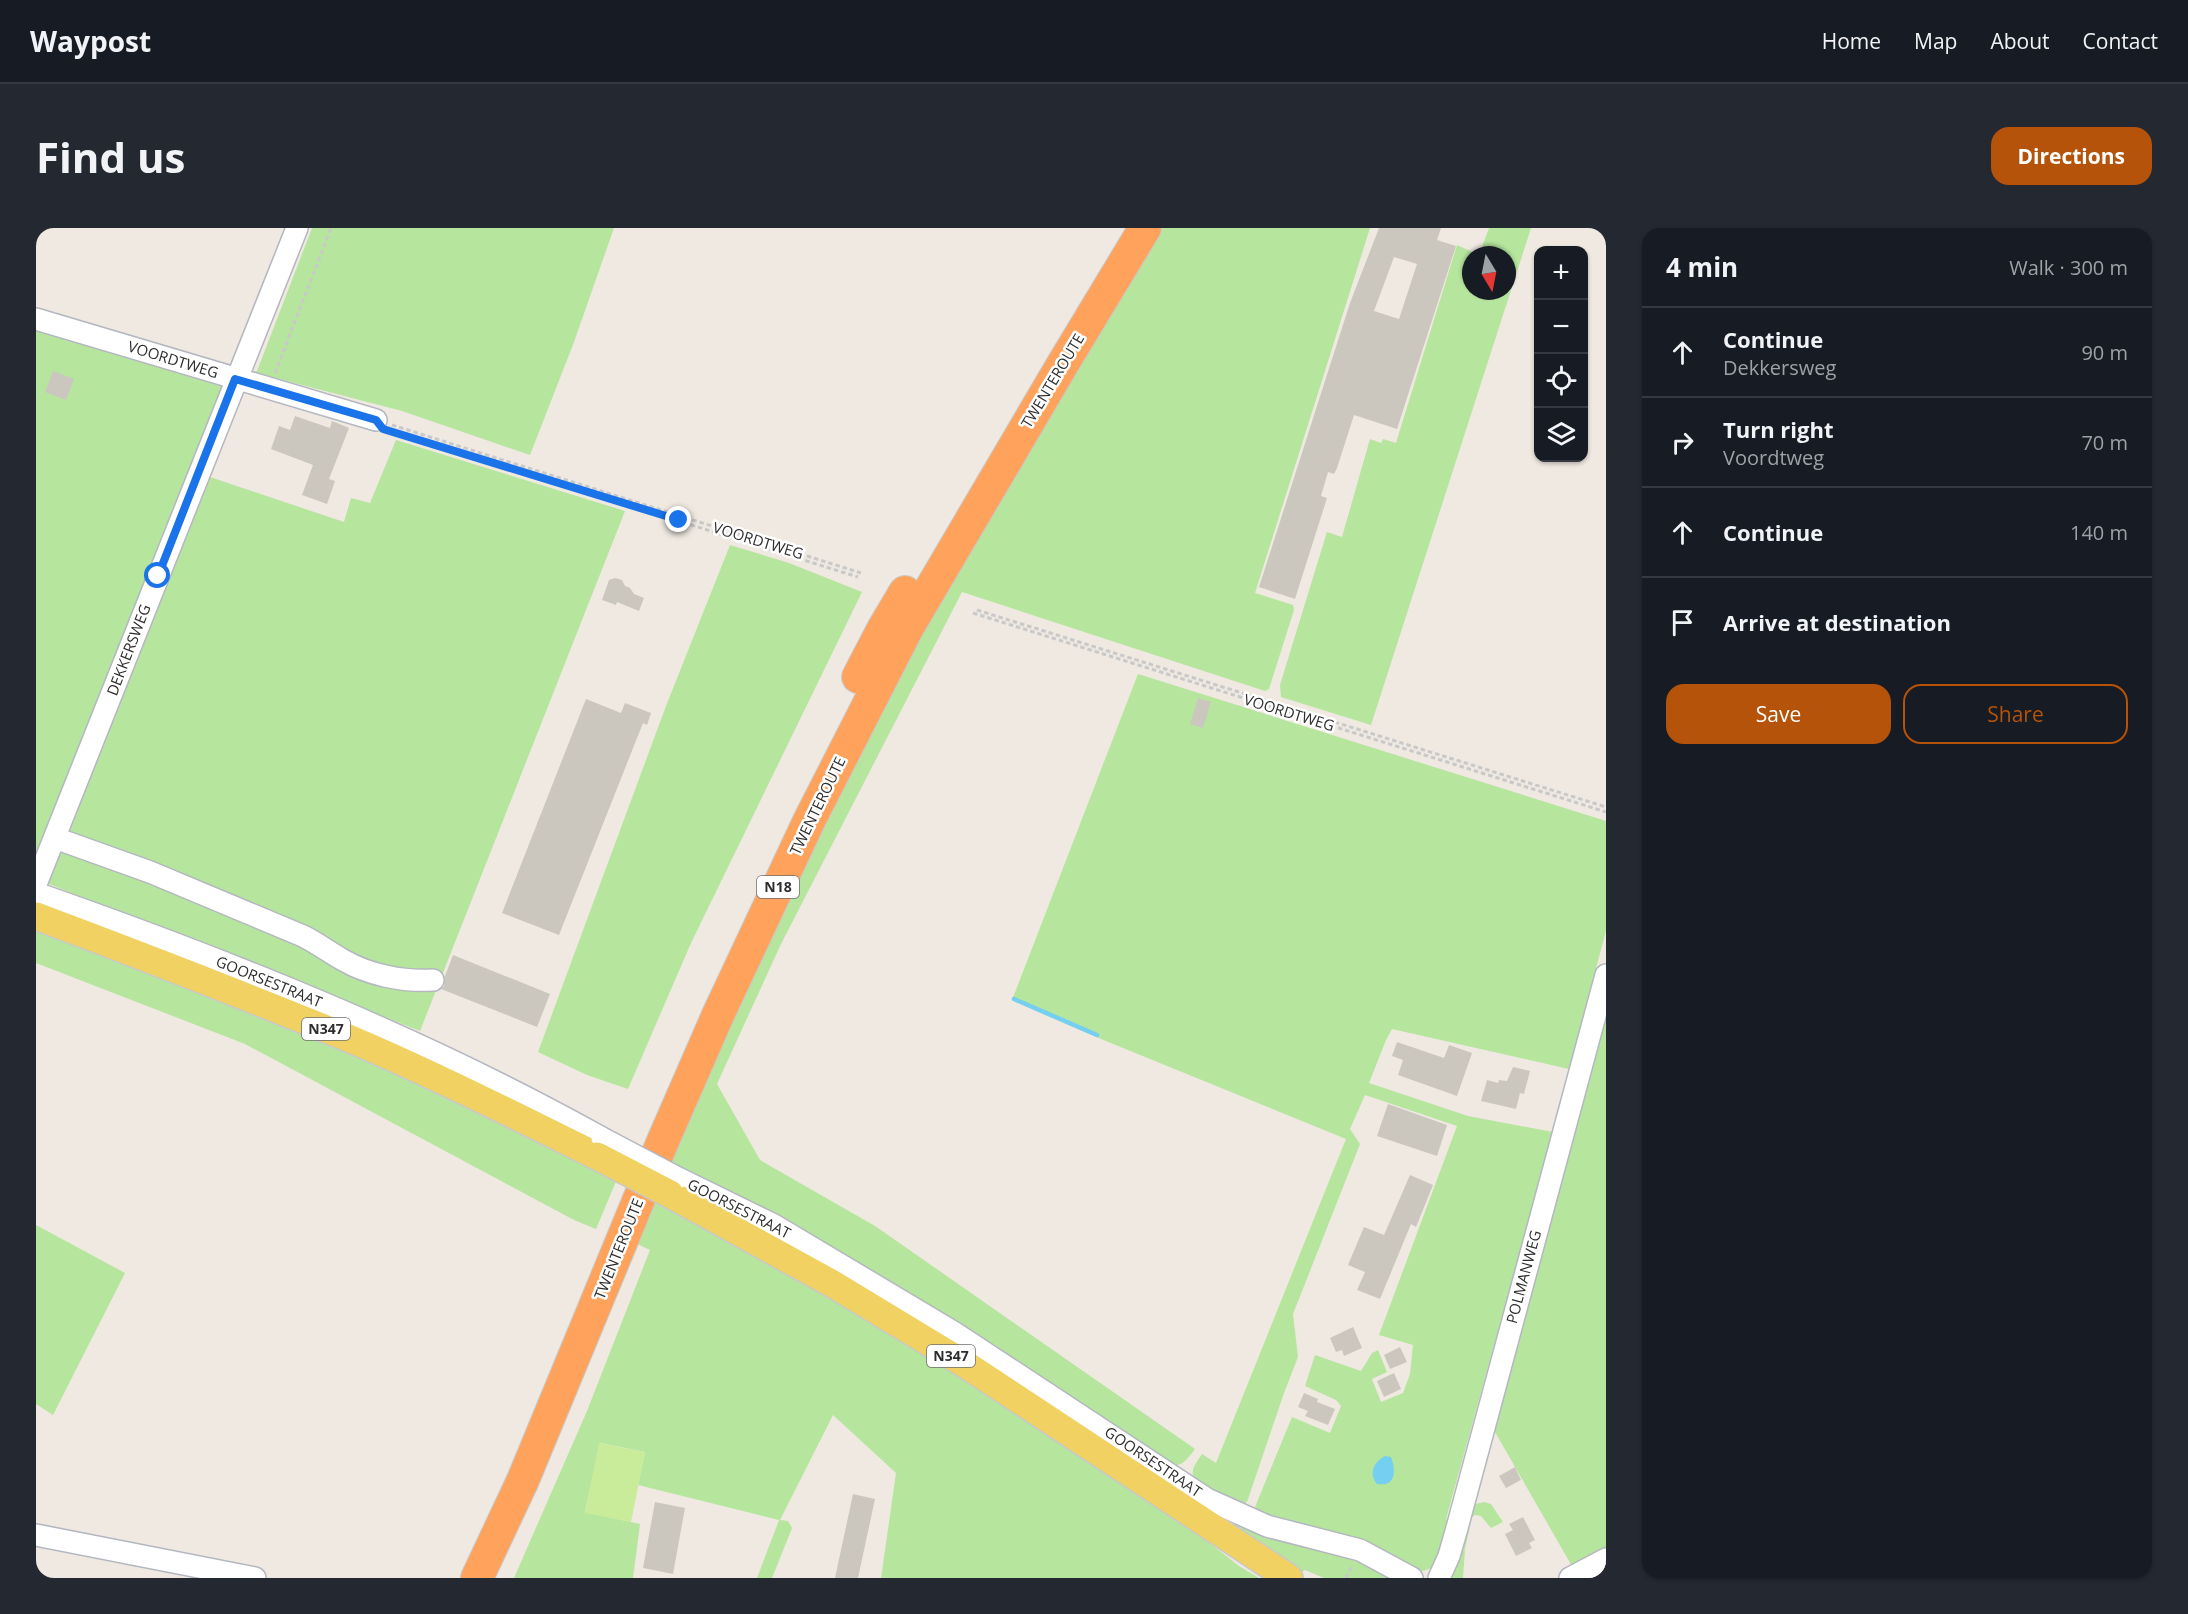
<!DOCTYPE html>
<meta charset="utf-8">
<style>
body{margin:0;font-family:"Open Sans",sans-serif;background:#242831;color:#f1f3f6}
.controls{position:absolute;right:18px;top:18px;display:grid;overflow:hidden;border-radius:12px;box-shadow:0 2px 4px #0004}
.controls button{width:54px;height:54px;display:grid;place-items:center;padding:0;border:0;border-bottom:2px solid #363941;background:#171b24;color:#f1f3f6;font:30px sans-serif}
.compass{position:absolute;left:1426px;top:18px;width:54px;height:54px;border-radius:50%;background:#171b24;box-shadow:0 2px 4px #0004;rotate:170deg}
.stop{position:absolute;width:18px;height:18px;margin:-14px;border:4px solid #1a73e8;border-radius:50%;background:#fff}
.stop.end{background:#1a73e8;border-color:#fff;box-shadow:0 2px 6px #0008}
.list{margin:0;padding:0;list-style:none}
h2{display:flex;justify-content:space-between;align-items:center;height:78px;margin:0;padding:0 24px;font-size:26px}
h2 small{font-size:20px;font-weight:400;color:#9ea1a6}
.list li{display:grid;grid-template-columns:39px 1fr auto;gap:18px;align-items:center;box-sizing:border-box;height:90px;padding:0 24px;border-top:2px solid #363941}
.list b{display:block;font-size:22px;white-space:nowrap}
.list p{margin:0;font-size:20px;white-space:nowrap;color:#9ea1a6}
.list em{font-size:20px;font-style:normal;color:#9ea1a6}
.actions{display:flex;gap:12px;padding:18px 24px}
.actions a{flex:1;padding:14px 0;border:2px solid #b45309;border-radius:18px;text-align:center;font-size:21px;color:#b45309}
.actions .main{background:#b45309;color:#fff}
.icon{flex:none;width:33px;height:33px;fill:none;stroke:currentColor;stroke-width:2;stroke-linecap:round;stroke-linejoin:round}
.map{position:relative;flex:none;width:1570px;height:1350px;overflow:hidden;border-radius:18px}
header{display:flex;align-items:center;gap:36px;box-sizing:border-box;height:84px;padding:0 30px;background:#171b24;border-bottom:2px solid #363941}
header strong{font-size:28px}
nav{display:flex;gap:33px;margin-inline-start:auto;font-size:21px}
.intro{display:flex;align-items:center;justify-content:space-between;box-sizing:border-box;height:144px;padding:0 36px}
h1{margin:0;font-size:42px}
.button{padding:15px 27px;border-radius:18px;background:#b45309;color:#fff;font-size:21px;font-weight:700}
main{display:flex;gap:36px;padding:0 36px}
aside{flex:1;background:#171b24;border-radius:18px;box-shadow:0 2px 4px #0004}
.map>svg:first-child{display:block}
.green{fill:#b6e59e;fill-rule:evenodd}
.pitch{fill:#c9ec9a}
.water{fill:#75cff0}
.lines{fill:none;stroke-linecap:round;stroke-linejoin:round}
.stream{stroke:#75cff0;stroke-width:4.5}
.building{fill:#cbc7bf;fill-rule:evenodd}
.minor-casing{stroke:#b4b7c1;stroke-width:24}
.major-casing{stroke:#c9c9c9;stroke-width:30}
.highway-casing{stroke:#c9c9c9;stroke-width:34}
.path{stroke:#c9c9c9;stroke-width:3;stroke-dasharray:4.5 3;stroke-linecap:butt}
.minor{stroke:#fff;stroke-width:21}
.major{stroke:#f2d163;stroke-width:27}
.highway{stroke:#ffa35c;stroke-width:32}
.minor-bridge-casing{stroke:#b4b7c1;stroke-width:24;stroke-linecap:butt}
.major-bridge-casing{stroke:#c9c9c9;stroke-width:30;stroke-linecap:butt}
.minor-bridge{stroke:#fff;stroke-width:21}
.major-bridge{stroke:#f2d163;stroke-width:27}
.route{stroke:#1a73e8;stroke-width:8}
.labels{text-anchor:middle;stroke-width:5;stroke-linejoin:round;paint-order:stroke}
.shield{fill:#fff;stroke:#6d6d6d;stroke-width:1.5}
.shield-label{font-size:14px;font-weight:bold;fill:#2e2e2e}
.street-label{font-size:15px;fill:#2e2e2e;stroke:#fff}
</style>
<header>
<strong>Waypost</strong>
<nav><a>Home</a><a>Map</a><a>About</a><a>Contact</a></nav>
</header>
<div class="intro"><h1>Find us</h1><a class="button">Directions</a></div>
<main>
<div class="map">
<svg width="1570" height="1350" viewBox="0 0 1570 1350">
<rect width="100%" height="100%" fill="#efe9e1"/>
<path class="green" d="M 276,0 L 578,0 L 538,114 L 494,227 L 366,183 L 216,144 L 221,143 Z
M 1123,0 L 1334,0 L 1219,365 L 1257,377 L 1258,382 L 1233,461 L 1229,463 L 926,364 L 745,716 L 681,856 L 724,932 L 839,998 L 1159,1221 C 1152,1230 1147,1239 1135,1237 L 633,935 L 667,853 L 847,469 Z
M 1453,0 L 1495,0 L 1335,497 L 1245,469 L 1244,457 L 1291,304 L 1306,309 L 1334,211 L 1345,215 L 1347,211 L 1360,215 L 1421,17 L 1443,27 ZM 1435,27 L 1471,27 L 1471,63 L 1435,63 Z
M 0,99 L 187,159 L 0,630 Z
M 360,212 L 589,283 L 384,803 L 13,656 L 11,652 L 171,248 L 308,294 L 315,270 L 334,275 Z
M 694,317 L 753,335 L 826,364 L 655,715 L 592,861 L 551,847 L 502,824 L 630,478 Z
M 1102,446 L 1570,593 L 1570,703 L 1533,841 L 1356,801 L 1350,812 L 1333,855 L 1432,888 L 1517,904 L 1410,1291 L 1417,1295 L 1399,1339 L 1387,1343 L 1377,1342 L 1275,1299 L 1222,1283 L 1219,1279 L 1256,1189 L 1294,1205 L 1305,1178 L 1300,1172 L 1269,1158 L 1279,1127 L 1325,1143 L 1336,1125 L 1342,1122 L 1351,1144 L 1336,1151 L 1345,1174 L 1367,1165 L 1374,1146 L 1377,1117 L 1343,1107 L 1421,898 L 1329,867 L 1314,901 L 1324,916 L 1257,1086 L 1262,1129 L 1248,1165 L 1211,1274 L 1205,1277 C 1194,1273 1160,1258 1157,1247 C 1155,1240 1163,1231 1166,1226 L 1180,1235 L 1310,911 L 1065,811 L 976,772 Z
M 0,699 L 271,806 L 398,861 L 581,951 L 560,1001 L 538,992 L 209,816 L 0,735 Z
M 1570,771 L 1570,1321 L 1537,1340 L 1455,1197 Z
M 613,969 L 748,1041 L 917,1143 L 1147,1294 L 1203,1338 L 1223,1350 L 845,1350 L 860,1245 L 797,1187 L 744,1292 L 752,1293 L 756,1300 L 736,1350 L 721,1350 L 743,1292 L 602,1257 L 609,1224 L 564,1215 L 549,1284 L 604,1296 L 597,1350 L 478,1350 L 551,1183 L 614,1022 L 595,1013 Z
M 0,997 L 89,1045 L 17,1187 L 0,1176 Z
M 1448,1274 L 1455,1276 L 1467,1294 L 1455,1300 L 1445,1288 L 1439,1287 L 1436,1289 L 1429,1321 L 1427,1350 L 1416,1350 L 1431,1278 Z
M 1186,1288 L 1317,1326 L 1361,1350 L 1288,1350 L 1269,1342 L 1266,1344 L 1182,1294 Z"/>
<path class="pitch" d="M 563,1215 L 609,1224 L 595,1294 L 549,1285 Z"/>
<path class="water" d="M 1349,1228 L 1355,1229 C 1360,1243 1360,1259 1341,1256 C 1332,1245 1338,1234 1349,1228 Z"/>
<g class="lines">
<path class="stream" d="M 978,771 L 1061,807"/>
</g>
<path class="building" d="M 1343,0 L 1405,0 L 1401,12 L 1420,18 L 1361,201 L 1318,187 L 1301,240 L 1298,246 L 1292,244 L 1285,268 L 1291,270 L 1259,371 L 1223,359 L 1314,75 ZM 1358,29 L 1381,36 L 1363,91 L 1338,83 Z
M 17,143 L 38,151 L 30,172 L 9,164 Z
M 259,188 L 294,200 L 296,193 L 313,200 L 293,251 L 299,253 L 291,276 L 266,267 L 277,237 L 235,221 L 243,198 L 254,202 Z
M 579,350 L 586,352 L 589,358 L 594,360 L 598,366 L 608,370 L 603,383 L 581,374 L 580,377 L 566,372 L 573,352 Z
M 1162,470 L 1175,474 L 1167,500 L 1154,496 Z
M 550,471 L 585,485 L 589,475 L 615,485 L 611,497 L 607,495 L 523,707 L 466,685 Z
M 417,727 L 514,766 L 501,799 L 405,761 L 408,758 L 409,748 Z
M 1361,814 L 1408,830 L 1413,817 L 1436,825 L 1421,868 L 1362,847 L 1367,832 L 1356,828 Z
M 1477,839 L 1494,843 L 1488,866 L 1484,865 L 1480,881 L 1445,873 L 1451,852 L 1462,855 L 1463,852 L 1471,853 Z
M 1352,876 L 1411,897 L 1401,928 L 1341,908 Z
M 1374,947 L 1397,957 L 1380,999 L 1375,996 L 1344,1071 L 1321,1062 L 1329,1044 L 1312,1037 L 1328,999 L 1348,1007 Z
M 1317,1099 L 1326,1120 L 1308,1128 L 1306,1122 L 1300,1124 L 1294,1110 Z
M 1364,1119 L 1371,1134 L 1354,1141 L 1348,1127 Z
M 1358,1145 L 1365,1161 L 1348,1169 L 1341,1153 Z
M 1268,1165 L 1282,1171 L 1281,1174 L 1299,1181 L 1292,1197 L 1269,1188 L 1272,1183 L 1262,1179 Z
M 1479,1239 L 1485,1252 L 1470,1260 L 1463,1248 Z
M 817,1266 L 839,1271 L 822,1350 L 799,1350 Z
M 619,1274 L 649,1280 L 637,1346 L 607,1340 Z
M 1487,1289 L 1499,1312 L 1493,1315 L 1496,1320 L 1480,1328 L 1469,1306 L 1477,1302 L 1473,1296 Z"/>
<g class="lines">
<g class="minor-casing">
<path id="minor" d="M 0,91 L 340,192
M 19,610 L 114,644 L 267,708 C 281,715 293,724 307,732 C 333,747 367,754 397,752
M 0,656 L 261,0
M 0,665 C 194,733 387,810 566,910
M 642,950 L 738,997 L 919,1105 L 1171,1271 L 1231,1298 L 1324,1322 L 1376,1350
M 0,1307 L 219,1350
M 1403,1350 L 1413,1328 L 1421,1300 L 1570,747
M 1534,1350 L 1570,1331"/>
</g>
<g class="major-casing">
<path id="major" d="M 0,688 C 104,727 207,767 310,809 C 395,845 478,887 561,928
M 634,966 L 797,1056 L 929,1136 L 1253,1350"/>
</g>
<g class="highway-casing">
<path id="highway" d="M 822,449 L 847,401 L 869,364
M 441,1350 L 487,1252 L 627,913 L 682,787 L 773,593 L 871,401 L 1028,134 L 1109,0"/>
</g>
<path class="path" d="M 239,145 L 295,0
M 356,197 L 825,345
M 354,203 L 822,349
M 941,382 L 1570,579
M 937,385 L 1570,584
M 1310,1350 L 1316,1338"/>
<use href="#minor" class="minor"/>
<use href="#major" class="major"/>
<use href="#highway" class="highway"/>
<g class="minor-bridge-casing">
<path id="minor-bridge" d="M 566,910 L 642,950"/>
</g>
<g class="major-bridge-casing">
<path id="major-bridge" d="M 561,928 L 634,966"/>
</g>
<use href="#minor-bridge" class="minor-bridge"/>
<use href="#major-bridge" class="major-bridge"/>
</g>
<g class="lines">
<path class="route" d="M 122,348 L 199,151 L 340,192 L 347,201 L 643,292"/>
</g>
<g class="labels">
<g class="shield">
<rect x="721" y="648" width="42" height="22" rx="4.5"/>
<rect x="266" y="790" width="48" height="22" rx="4.5"/>
<rect x="891" y="1117" width="48" height="22" rx="4.5"/>
</g>
<g class="shield-label">
<text x="742" y="664">N18</text>
<text x="290" y="806">N347</text>
<text x="915" y="1133">N347</text>
</g>
<g class="street-label">
<text transform="translate(137 132) rotate(17)" y="5">VOORDTWEG</text>
<text transform="translate(1017 153) rotate(-59)" y="5">TWENTEROUTE</text>
<text transform="translate(722 313) rotate(17)" y="5">VOORDTWEG</text>
<text transform="translate(93 422) rotate(-69)" y="5">DEKKERSWEG</text>
<text transform="translate(1253 485) rotate(17)" y="5">VOORDTWEG</text>
<text transform="translate(782 578) rotate(-64)" y="5">TWENTEROUTE</text>
<text transform="translate(233 754) rotate(22)" y="5">GOORSESTRAAT</text>
<text transform="translate(703 981) rotate(27)" y="5">GOORSESTRAAT</text>
<text transform="translate(583 1021) rotate(-68)" y="5">TWENTEROUTE</text>
<text transform="translate(1488 1049) rotate(-75)" y="5">POLMANWEG</text>
<text transform="translate(1117 1234) rotate(34)" y="5">GOORSESTRAAT</text>
</g>
</g>
</svg>
<div class="controls">
<button>+</button>
<button>−</button>
<button><svg class="icon" aria-label="locate" viewBox="0 0 24 24"><circle cx="12" cy="12" r="6"/><path d="M12 2v4M12 18v4M2 12h4M18 12h4"/></svg></button>
<button><svg class="icon" aria-label="layers" viewBox="0 0 24 24"><path d="M12 4l9 5-9 5-9-5zM3 14l9 5 9-5"/></svg></button>
</div>
<svg class="compass" viewBox="-18 -18 36 36"><path d="M0-13l5 13h-10z" fill="#e53935"/><path d="M0 13l5-13h-10z" fill="#9ea1a6"/></svg>
<div class="stop" style="left:122px;top:348px"></div>
<div class="stop end" style="left:643px;top:292px"></div>
</div>
<aside>
<h2>4 min<small>Walk · 300 m</small></h2>
<ul class="list">
<li><svg class="icon" aria-label="ahead" viewBox="0 0 24 24"><path d="M12 20V5M6 11l6-6 6 6"/></svg><div><b>Continue</b><p>Dekkersweg</p></div><em>90 m</em></li>
<li><svg class="icon" aria-label="right" viewBox="0 0 24 24"><path d="M7 20v-9h11M14 6l5 5-5 5"/></svg><div><b>Turn right</b><p>Voordtweg</p></div><em>70 m</em></li>
<li><svg class="icon" aria-label="ahead" viewBox="0 0 24 24"><path d="M12 20V5M6 11l6-6 6 6"/></svg><div><b>Continue</b></div><em>140 m</em></li>
<li><svg class="icon" aria-label="arrive" viewBox="0 0 24 24"><path d="M6 21V4h12l-3 4 3 4H6"/></svg><div><b>Arrive at destination</b></div></li>
</ul>
<div class="actions"><a class="main">Save</a><a>Share</a></div>
</aside>
</main>
